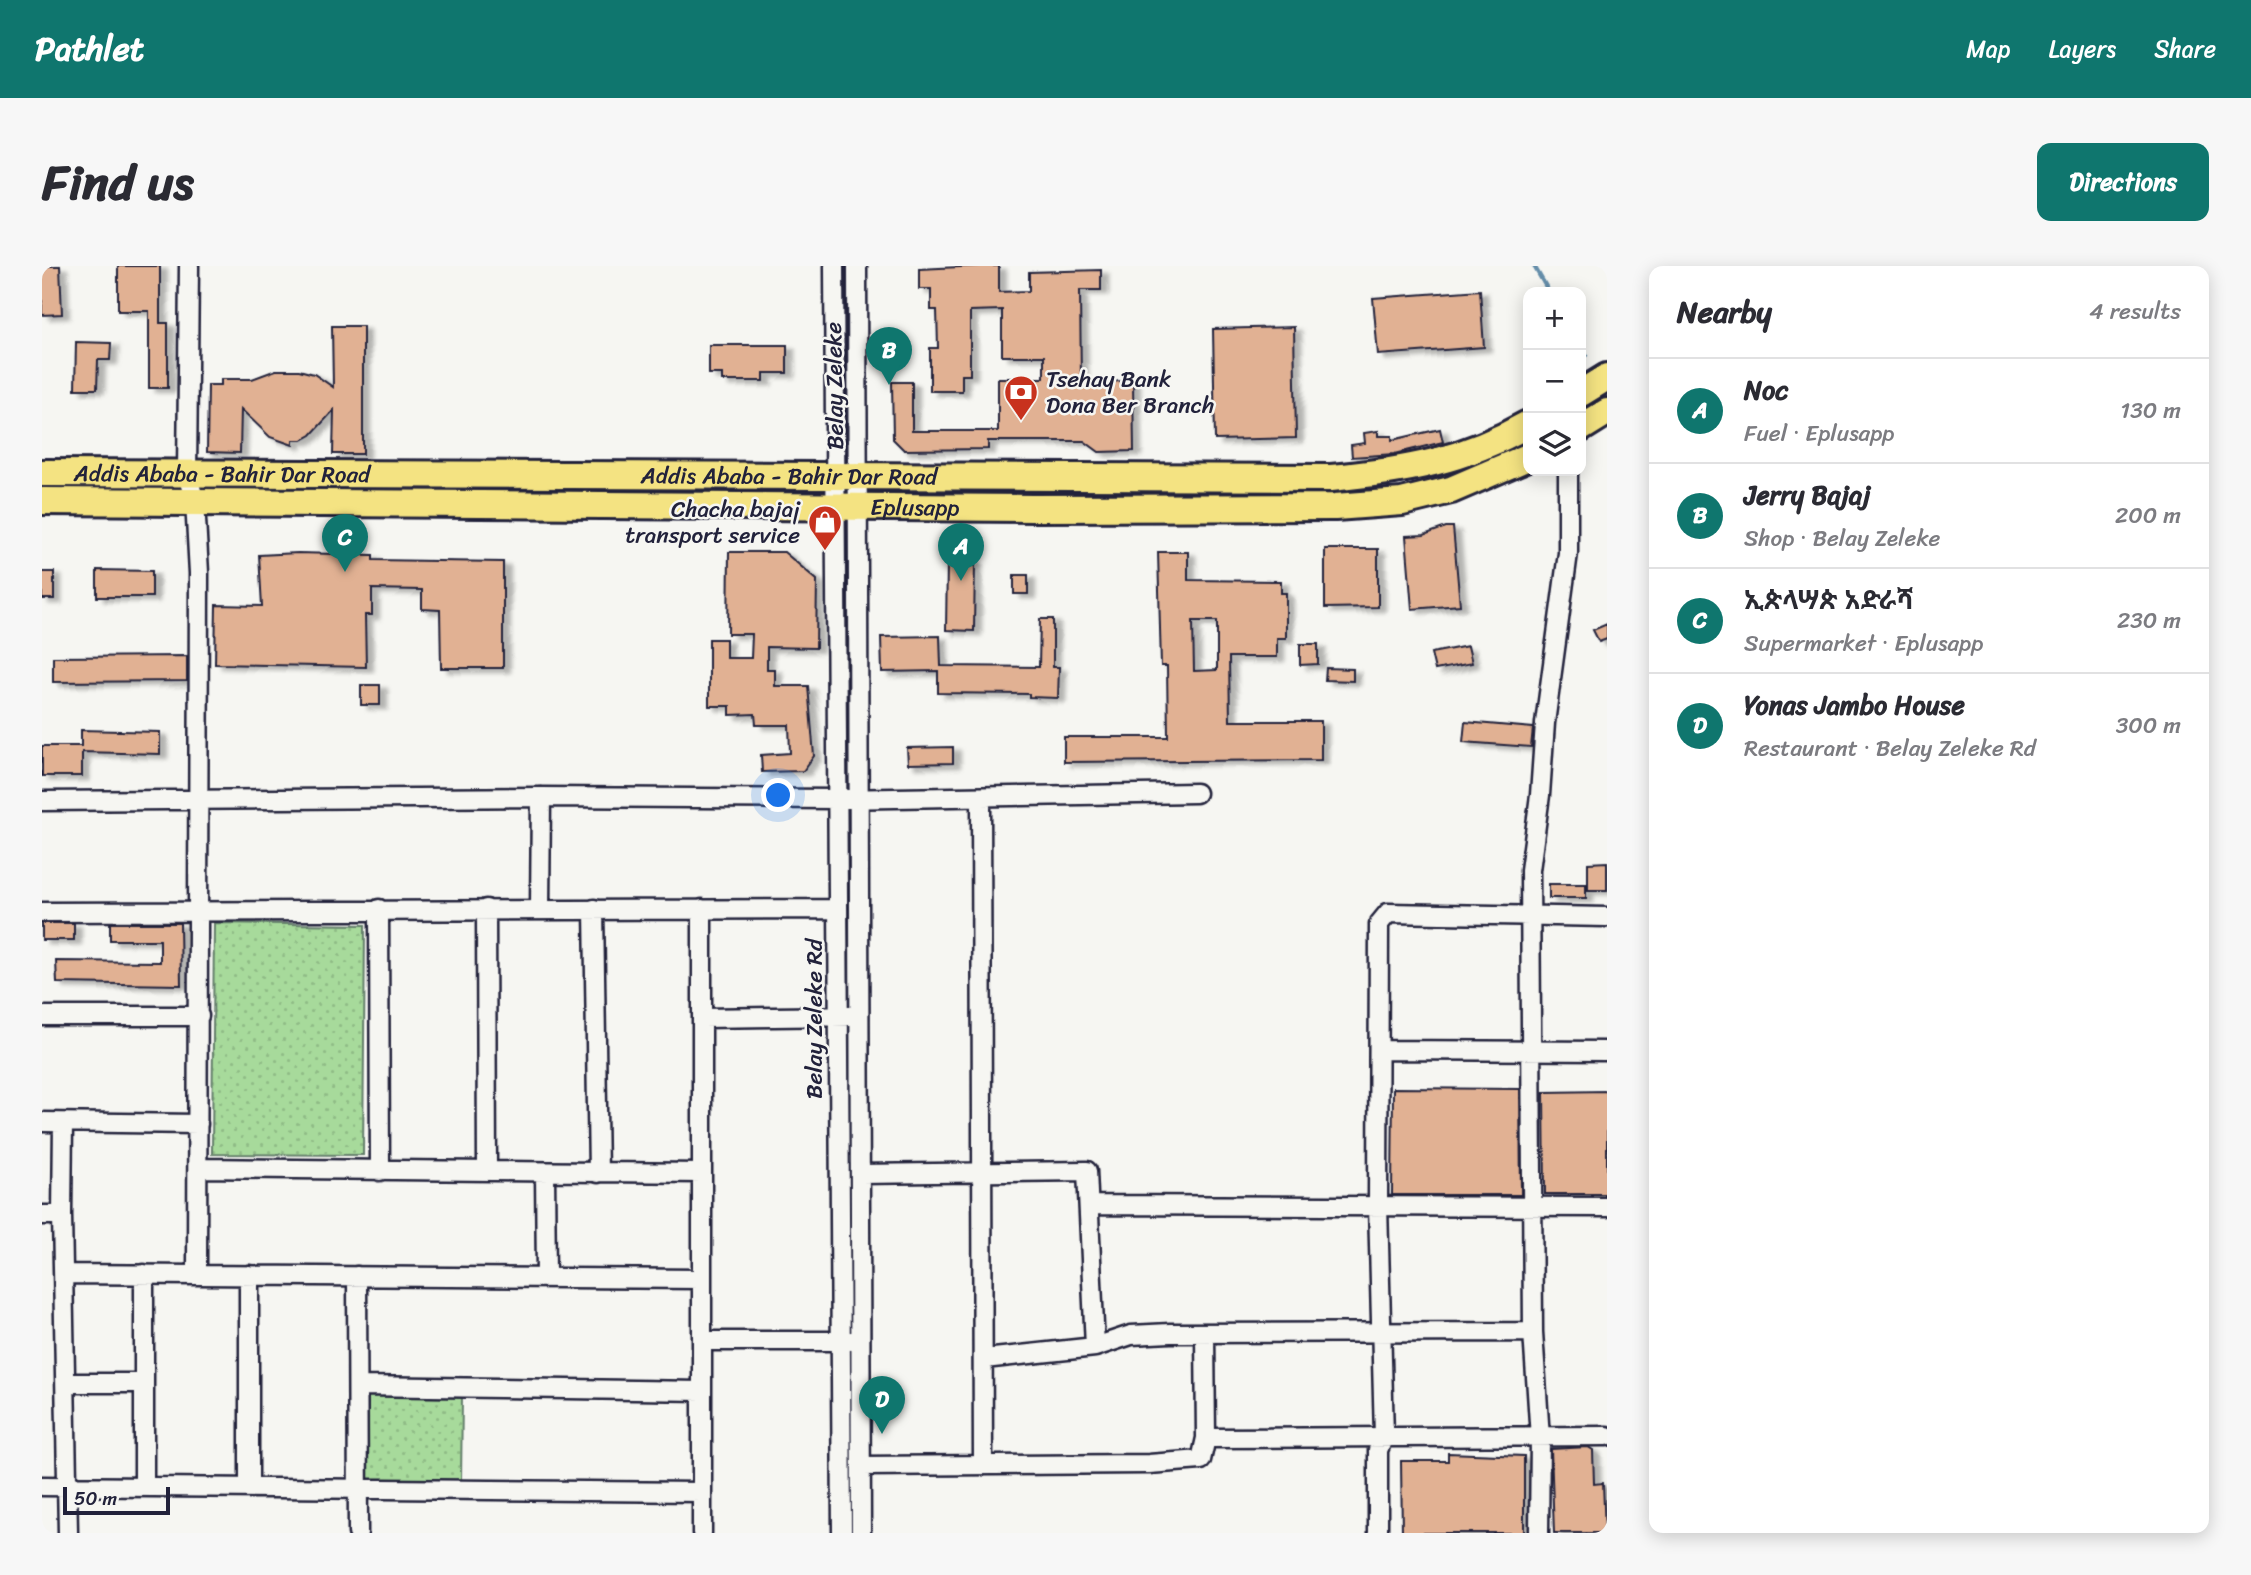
<!DOCTYPE html>
<meta charset="utf-8">
<style>
body{margin:0;font-family:Sriracha,"Noto Sans Ethiopic",sans-serif;background:#f7f7f7;color:#2b2b33}
.controls{position:absolute;right:21px;top:21px;display:grid;overflow:hidden;border-radius:14px;box-shadow:0 4px 18px #0003}
.controls button{width:63px;height:63px;display:grid;place-items:center;padding:0;border:0;border-bottom:2px solid #e1e1e2;background:#fff;color:#2b2b33;font:35px sans-serif}
.scale{position:absolute;left:21px;bottom:18px;width:107px;box-sizing:border-box;padding-left:7px;border:4px solid #22223b;border-top:0;font-size:19px;line-height:24px;white-space:nowrap;color:#22223b;-webkit-text-stroke:5px #f6f6f2;paint-order:stroke}
.you{position:absolute;left:737px;top:530px;width:24px;height:24px;margin:-18px;border:5px solid #fff;border-radius:50%;background:#1a73e8;box-shadow:0 0 0 10px #1a73e833}
.badge{display:grid;place-items:center;width:46px;height:46px;border-radius:50%;background:#0f766e;color:#fff;font-size:23px;font-weight:700}
.pin{position:absolute;translate:-50% -58px;filter:drop-shadow(0 2px 4px #0008)}
.pin::after{content:'';position:absolute;top:37px;width:24px;height:21px;background:inherit;clip-path:polygon(0 0,100% 0,50% 100%)}
.list{margin:0;padding:0;list-style:none}
h2{display:flex;justify-content:space-between;align-items:center;height:91px;margin:0;padding:0 28px;font-size:30px}
h2 small{font-size:23px;font-weight:400;color:#7c7c81}
.list li{display:grid;grid-template-columns:46px 1fr auto;gap:21px;align-items:center;box-sizing:border-box;height:105px;padding:0 28px;border-top:2px solid #e1e1e2}
.list b{display:block;font-size:26px;white-space:nowrap}
.list p{margin:0;font-size:23px;white-space:nowrap;color:#7c7c81}
.list em{font-size:23px;font-style:normal;color:#7c7c81}
.icon{flex:none;width:38px;height:38px;fill:none;stroke:currentColor;stroke-width:2;stroke-linecap:round;stroke-linejoin:round}
.map{position:relative;flex:none;width:1565px;height:1267px;overflow:hidden;border-radius:14px}
header{display:flex;align-items:center;gap:42px;box-sizing:border-box;height:98px;padding:0 35px;background:#0f766e;color:#fff}
header strong{font-size:33px}
nav{display:flex;gap:38px;margin-inline-start:auto;font-size:24px}
.intro{display:flex;align-items:center;justify-content:space-between;box-sizing:border-box;height:168px;padding:0 42px}
h1{margin:0;font-size:49px}
.button{padding:18px 32px;border-radius:14px;background:#0f766e;color:#fff;font-size:24px;font-weight:700}
main{display:flex;gap:42px;padding:0 42px}
aside{flex:1;background:#fff;border-radius:14px;box-shadow:0 4px 18px #0003}
.map>svg:first-child{display:block}
.grass{fill:url(#grass-dots);stroke:#647e6b;stroke-width:2}
.lines{fill:none;stroke-linecap:round;stroke-linejoin:round}
.stream{stroke:#658eaa;stroke-width:4.5}
.building{fill:#e1b193;stroke:#22223b;stroke-width:2;fill-rule:evenodd;filter:url(#shadow)}
.minor-casing{stroke:#22223b;stroke-width:23}
.highway-casing{stroke:#22223b;stroke-width:32}
.minor{stroke:#f6f6f2;stroke-width:18}
.highway{stroke:#f4e382;stroke-width:26}
.labels{text-anchor:middle;stroke-width:5;stroke-linejoin:round;paint-order:stroke}
.poi-label{font-size:23px;fill:#22223b;stroke:#f6f6f2;text-anchor:start}
.street-label{font-size:23px;fill:#22223b;stroke:#f6f6f2}
</style>
<header>
<strong>Pathlet</strong>
<nav><a>Map</a><a>Layers</a><a>Share</a></nav>
</header>
<div class="intro"><h1>Find us</h1><a class="button">Directions</a></div>
<main>
<div class="map">
<svg width="1565" height="1267" viewBox="0 0 1565 1267">
<defs>
<pattern id="grass-dots" width="8" height="8" patternUnits="userSpaceOnUse" patternTransform="scale(1.75)"><rect width="8" height="8" fill="#a7da9b"/><path d="M2 2h.1M6 6h.1" fill="none" stroke="#8fbb86" stroke-width="1.8" stroke-linecap="round"/></pattern>
<filter id="shadow"><feDropShadow dx="7" dy="4" stdDeviation="2" flood-color="#0004"/></filter>
</defs>
<rect width="100%" height="100%" fill="#f6f6f2"/>
<filter id="ink" filterUnits="userSpaceOnUse"><feTurbulence type="fractalNoise" baseFrequency=".0143" numOctaves="2"/><feDisplacementMap in="SourceGraphic" scale="14" xChannelSelector="R" yChannelSelector="G"/><feConvolveMatrix kernelMatrix="1 2 1 2 8 2 1 2 1" color-interpolation-filters="sRGB"/></filter>
<g filter="url(#ink)">
<path class="grass" d="M 172,657 L 323,659 L 321,889 L 170,888 Z
M 324,1128 L 420,1129 L 419,1217 L 323,1216 Z"/>
<g class="lines">
<path class="stream" d="M 1492,0 L 1507,26
M 1539,80 L 1544,89"/>
</g>
<path class="building" d="M 0,0 L 18,0 L 20,48 L 0,49 Z
M 76,0 L 118,0 L 118,57 L 126,57 L 126,122 L 107,122 L 107,45 L 76,45 Z
M 939,0 L 957,0 L 957,26 L 987,25 L 987,6 L 1059,4 L 1059,24 L 1038,24 L 1039,116 L 1091,115 L 1092,185 L 1057,186 L 1042,175 L 946,175 L 946,183 L 862,184 L 851,173 L 850,116 L 870,116 L 870,165 L 956,165 L 956,112 L 1002,112 L 1002,90 L 960,90 L 960,44 L 928,45 L 928,109 L 920,109 L 920,125 L 888,125 L 888,82 L 896,82 L 895,44 L 889,44 L 889,23 L 877,23 L 877,3 Z
M 1438,24 L 1442,81 L 1336,89 L 1331,32 Z
M 290,60 L 321,60 L 321,188 L 291,188 L 292,144 L 269,169 L 260,174 L 251,174 L 251,179 L 228,171 L 199,143 L 198,187 L 165,186 L 166,119 L 179,119 L 179,113 L 210,113 L 234,104 L 257,104 L 272,108 L 291,121 Z
M 1252,61 L 1254,172 L 1173,174 L 1171,63 Z
M 34,76 L 69,77 L 68,94 L 56,94 L 55,123 L 33,123 Z
M 667,79 L 745,79 L 745,107 L 722,107 L 722,115 L 680,115 L 680,108 L 667,108 Z
M 1398,163 L 1401,176 L 1352,188 L 1310,191 L 1309,179 L 1323,177 L 1322,167 L 1336,165 L 1336,170 L 1350,170 L 1350,174 Z
M 1404,261 L 1411,261 L 1418,339 L 1370,343 L 1364,270 L 1382,269 Z
M 1283,283 L 1336,283 L 1336,341 L 1283,342 Z
M 687,286 L 742,286 L 775,314 L 774,382 L 725,381 L 725,403 L 733,403 L 733,420 L 766,420 L 772,490 L 761,505 L 720,506 L 719,489 L 748,487 L 747,459 L 714,459 L 713,448 L 688,449 L 688,440 L 667,440 L 667,373 L 684,373 L 684,392 L 709,392 L 710,368 L 686,368 Z
M 1116,286 L 1146,286 L 1146,314 L 1239,315 L 1239,327 L 1244,327 L 1244,372 L 1235,372 L 1235,391 L 1187,391 L 1188,455 L 1279,455 L 1279,494 L 1022,496 L 1022,471 L 1126,471 L 1125,400 L 1119,400 ZM 1151,355 L 1175,355 L 1175,404 L 1152,405 Z
M 256,287 L 331,289 L 331,294 L 461,296 L 461,402 L 399,402 L 398,344 L 380,343 L 380,324 L 330,323 L 330,349 L 323,349 L 324,401 L 173,398 L 174,339 L 220,340 L 217,289 Z
M 905,294 L 933,294 L 932,365 L 904,364 Z
M 55,304 L 110,305 L 110,331 L 55,331 Z
M 0,306 L 12,306 L 12,333 L 0,333 Z
M 972,309 L 986,309 L 986,328 L 972,328 Z
M 998,353 L 1011,353 L 1011,401 L 1017,401 L 1016,432 L 987,431 L 987,428 L 896,427 L 896,405 L 840,406 L 839,371 L 898,370 L 899,400 L 997,401 Z
M 1565,358 L 1565,373 L 1557,376 L 1551,364 Z
M 1258,378 L 1276,378 L 1276,398 L 1258,399 Z
M 1426,380 L 1430,397 L 1393,404 L 1389,387 Z
M 145,390 L 145,415 L 11,416 L 11,391 Z
M 1284,402 L 1311,403 L 1311,415 L 1283,414 Z
M 319,419 L 338,419 L 338,439 L 319,439 Z
M 1423,456 L 1491,462 L 1489,481 L 1421,476 Z
M 39,464 L 118,466 L 118,488 L 40,486 L 40,510 L 0,510 L 0,480 L 39,480 Z
M 911,481 L 911,497 L 866,498 L 865,482 Z
M 1565,596 L 1565,624 L 1546,624 L 1546,597 Z
M 1507,618 L 1544,618 L 1544,632 L 1507,632 Z
M 0,657 L 32,657 L 32,674 L 0,674 Z
M 68,657 L 138,657 L 139,719 L 15,717 L 14,695 L 118,696 L 118,674 L 68,674 Z
M 1351,822 L 1478,823 L 1479,929 L 1350,929 Z
M 1565,825 L 1565,928 L 1503,928 L 1502,826 Z
M 1546,1181 L 1551,1184 L 1552,1218 L 1561,1217 L 1563,1267 L 1512,1267 L 1509,1183 Z
M 1406,1187 L 1482,1190 L 1482,1267 L 1360,1267 L 1359,1195 L 1406,1195 Z"/>
<g class="lines">
<g class="minor-casing">
<path id="minor" d="M 147,0 L 145,209 L 153,235 L 157,307 L 155,1009
M 792,0 L 800,1267
M 815,0 L 819,1267
M 939,531 L 941,1199
M 0,535 L 499,531 L 795,533 L 1154,527
M 337,643 L 338,905
M 444,643 L 445,905
M 498,643 L 499,531
M 552,643 L 556,907
M 0,646 L 796,643
M 0,750 L 157,750
M 661,752 L 808,750
M 1337,784 L 1565,785
M 0,856 L 156,858
M 21,857 L 20,949 L 26,1267
M 157,902 L 660,907
M 503,906 L 504,1012
M 819,908 L 1045,905 L 1053,1081
M 1047,939 L 1565,941
M 0,949 L 20,949
M 22,1008 L 660,1013
M 102,1008 L 102,1221
M 315,1010 L 316,1267
M 661,1075 L 808,1075
M 942,1093 L 1053,1081 L 1089,1069 L 1128,1067 L 1491,1066
M 25,1117 L 102,1117
M 317,1120 L 660,1125
M 1164,1172 L 1565,1170
M 819,1200 L 1107,1198 L 1159,1194 L 1164,1172 L 1163,1067
M 0,1220 L 660,1226
M 207,1222 L 207,1009
M 660,1267 L 660,643
M 1336,1267 L 1336,1184 L 1342,1171 L 1336,939 L 1337,658 L 1346,647 L 1565,651
M 1497,1267 L 1498,1172 L 1491,1066 L 1488,604 L 1498,529 L 1503,457 L 1526,287 L 1526,205"/>
</g>
<g class="highway-casing">
<g id="highway">
<path d="M 1539,127 L 1565,111"/>
<path d="M 1539,162 L 1565,146"/>
<path id="s1" d="M 0,207 L 1289,212 C 1363,205 1421,195 1486,158"/>
<path id="s2" d="M 0,235 L 991,242 L 1293,241 L 1360,236 L 1409,224 L 1486,191"/>
</g>
</g>
<use href="#minor" class="minor"/>
<use href="#highway" class="highway"/>
</g>
</g>
<defs>
<g id="bank-pin" transform="scale(1.75)"><path d="M0 17L-7.5 6A9.5 9.5 0 1 1 7.5 6Z" fill="#c8321e" stroke="#f6f6f2"/><path d="M-6-4H6V4H-6ZM0-2.3a2.3 2.3 0 1 0 0 4.6a2.3 2.3 0 1 0 0-4.6Z" fill="#fff"/></g>
<g id="shop-pin" transform="scale(1.75)"><path d="M0 17L-7.5 6A9.5 9.5 0 1 1 7.5 6Z" fill="#c8321e" stroke="#f6f6f2"/><path d="M-5-2.5h2.3a2.7 3.5 0 0 1 5.4 0H5L5.5 6h-11ZM-1.5-2.5h3a1.5 2.3 0 0 0-3 0Z" fill="#fff"/></g>
</defs>
<g fill-rule="evenodd">
<use href="#bank-pin" x="979" y="126"/>
<use href="#shop-pin" x="783" y="256"/>
</g>
<g class="labels">
<g class="poi-label">
<text x="1004" y="121">Tsehay Bank<tspan x="1004" dy="26">Dona Ber Branch</tspan></text>
<text x="758" y="251" text-anchor="end">Chacha bajaj<tspan x="758" dy="26">transport service</tspan></text>
</g>
<g class="street-label">
<text transform="translate(792 120) rotate(-91)" y="8">Belay Zeleke</text>
<text dy="8" stroke="none"><textPath href="#s1" startOffset="180">Addis Ababa - Bahir Dar Road</textPath></text>
<text dy="8" stroke="none"><textPath href="#s1" startOffset="747">Addis Ababa - Bahir Dar Road</textPath></text>
<text dy="8" stroke="none"><textPath href="#s2" startOffset="873">Eplusapp</textPath></text>
<text transform="translate(772 753) rotate(-90)" y="8">Belay Zeleke Rd</text>
</g>
</g>
</svg>
<div class="controls">
<button>+</button>
<button>−</button>
<button><svg class="icon" aria-label="layers" viewBox="0 0 24 24"><path d="M12 4l9 5-9 5-9-5zM3 14l9 5 9-5"/></svg></button>
</div>
<div class="scale">50 m</div>
<div class="you"></div>
<div class="pin badge" style="left:919px;top:315px">A</div>
<div class="pin badge" style="left:847px;top:119px">B</div>
<div class="pin badge" style="left:303px;top:306px">C</div>
<div class="pin badge" style="left:840px;top:1168px">D</div>
</div>
<aside>
<h2>Nearby<small>4 results</small></h2>
<ul class="list">
<li><span class="badge">A</span><div><b>Noc</b><p>Fuel · Eplusapp</p></div><em>130 m</em></li>
<li><span class="badge">B</span><div><b>Jerry Bajaj</b><p>Shop · Belay Zeleke</p></div><em>200 m</em></li>
<li><span class="badge">C</span><div><b>ኢጵላሣጵ አድራሻ</b><p>Supermarket · Eplusapp</p></div><em>230 m</em></li>
<li><span class="badge">D</span><div><b>Yonas Jambo House</b><p>Restaurant · Belay Zeleke Rd</p></div><em>300 m</em></li>
</ul>
</aside>
</main>
